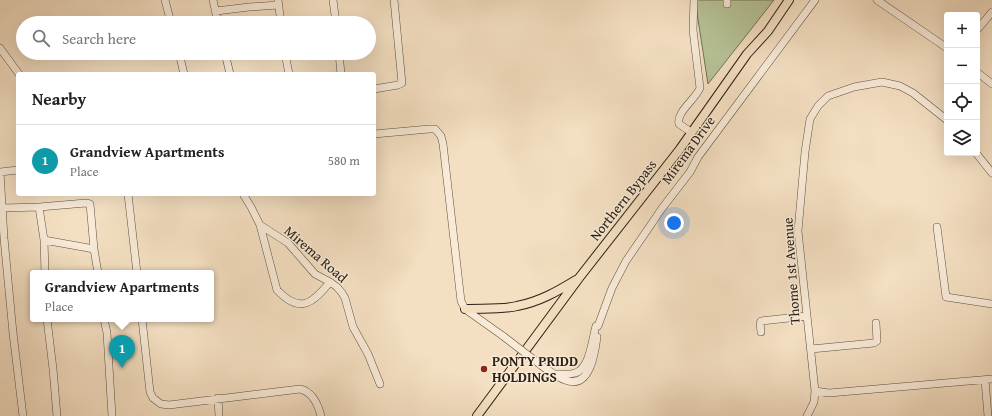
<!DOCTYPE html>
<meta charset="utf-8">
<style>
body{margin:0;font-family:"Gentium Book Plus",serif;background:#f6f6f6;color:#222}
.controls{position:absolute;right:12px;top:12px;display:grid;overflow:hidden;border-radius:4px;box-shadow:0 4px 16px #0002}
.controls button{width:36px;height:36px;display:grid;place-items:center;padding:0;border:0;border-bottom:1px solid #e0e0e0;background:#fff;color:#222;font:20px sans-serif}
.you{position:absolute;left:674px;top:223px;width:14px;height:14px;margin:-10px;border:3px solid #fff;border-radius:50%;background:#1a73e8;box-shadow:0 0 0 6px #1a73e833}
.badge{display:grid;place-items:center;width:26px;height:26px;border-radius:50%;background:#db2777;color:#fff;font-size:13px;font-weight:700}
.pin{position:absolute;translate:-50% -33px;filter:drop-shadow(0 1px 2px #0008)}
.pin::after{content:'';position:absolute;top:21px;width:14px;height:12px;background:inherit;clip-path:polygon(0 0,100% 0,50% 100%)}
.popup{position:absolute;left:30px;top:270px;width:184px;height:52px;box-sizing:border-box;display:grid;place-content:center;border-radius:4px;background:#fff;filter:drop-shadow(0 1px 3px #0005);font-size:13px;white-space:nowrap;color:#767676}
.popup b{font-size:15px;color:#222}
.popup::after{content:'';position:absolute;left:50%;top:100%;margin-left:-8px;border:8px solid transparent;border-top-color:#fff}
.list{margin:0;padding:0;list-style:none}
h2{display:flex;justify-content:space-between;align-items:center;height:52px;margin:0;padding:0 16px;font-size:17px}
h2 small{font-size:13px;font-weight:400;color:#767676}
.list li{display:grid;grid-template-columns:26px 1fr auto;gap:12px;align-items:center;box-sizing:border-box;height:72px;padding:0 16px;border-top:1px solid #e0e0e0}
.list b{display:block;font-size:15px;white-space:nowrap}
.list p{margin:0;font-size:13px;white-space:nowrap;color:#767676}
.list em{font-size:13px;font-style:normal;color:#767676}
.icon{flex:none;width:22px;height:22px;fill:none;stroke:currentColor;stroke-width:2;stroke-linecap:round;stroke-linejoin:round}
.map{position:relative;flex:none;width:992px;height:416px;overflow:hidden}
.search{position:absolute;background:#fff;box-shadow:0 4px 16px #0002;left:16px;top:16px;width:360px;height:44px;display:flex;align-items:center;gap:10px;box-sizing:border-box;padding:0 14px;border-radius:22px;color:#767676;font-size:15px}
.panel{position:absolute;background:#fff;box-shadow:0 4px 16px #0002;left:16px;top:72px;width:360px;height:124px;border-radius:4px}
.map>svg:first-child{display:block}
.green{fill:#b6c397;stroke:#707256}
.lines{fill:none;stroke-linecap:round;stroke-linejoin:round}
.minor-casing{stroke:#5c5040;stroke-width:8}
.major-casing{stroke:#2a2014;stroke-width:10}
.minor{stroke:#f8ead7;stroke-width:7}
.major{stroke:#f4dfc2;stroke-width:8}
.minor-bridge-casing{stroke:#5c5040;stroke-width:8;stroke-linecap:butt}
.minor-bridge{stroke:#f8ead7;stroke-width:7}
.poi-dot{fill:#8f2418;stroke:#f8ead7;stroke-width:1.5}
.labels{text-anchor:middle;stroke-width:3;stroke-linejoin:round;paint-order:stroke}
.street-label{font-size:14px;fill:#2a2014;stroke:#f8ead7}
.poi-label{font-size:14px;font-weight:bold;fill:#2a2014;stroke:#f8ead7;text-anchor:start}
</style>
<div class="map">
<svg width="992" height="416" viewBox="0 0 992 416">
<rect width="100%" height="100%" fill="#f4dfc2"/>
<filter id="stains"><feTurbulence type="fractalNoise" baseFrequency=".005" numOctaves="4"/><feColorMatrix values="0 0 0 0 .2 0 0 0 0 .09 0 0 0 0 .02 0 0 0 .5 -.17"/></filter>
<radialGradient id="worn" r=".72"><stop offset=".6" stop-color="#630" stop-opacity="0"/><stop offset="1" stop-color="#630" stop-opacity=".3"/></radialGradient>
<path class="green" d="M 695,0 L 774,0 L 708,84 Z"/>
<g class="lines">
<g class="minor-casing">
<path id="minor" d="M 165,0 L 171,23
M 213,0 L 218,23
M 278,0 L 281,23
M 333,0 L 336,23
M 727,0 L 727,4
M 877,0 L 947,48
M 216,11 L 249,7 L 278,5
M 977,30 L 992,12
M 0,48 L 19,74
M 179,53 L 184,74
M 225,53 L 230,74
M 285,53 L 289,74
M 339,53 L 341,74
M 977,72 L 992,84
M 374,89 L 398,85 L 402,83 L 394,0
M 691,132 L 679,124 C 676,112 695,100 700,88 L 693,30 L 694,0
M 374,134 L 429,129 L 435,129 L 441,136 L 443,144 L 461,301 L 465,309 L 503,336
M 976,153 L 992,173
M 0,172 L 4,238 L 13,333 L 23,416
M 0,172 L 18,170
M 128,194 L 137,273
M 243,194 L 251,207 L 260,225 L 288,243 L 315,274 L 330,282 L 337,287 L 342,293 L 345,298 L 353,327 L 368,354 L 380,384
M 39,207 L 86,203 L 90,204 L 94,249 L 98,273
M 3,208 L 39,207 L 44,240 L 45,273
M 260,225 L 277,290 C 300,314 312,304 330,282
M 937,227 L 946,297 L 992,304
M 44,240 L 94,249
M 47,319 L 53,369 L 57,416
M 104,319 L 107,333 L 112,416
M 142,319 L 150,392 L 153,398 L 161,404 L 169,405 L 300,389 C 313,392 318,404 321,416
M 761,332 L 760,323 L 761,321 L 807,316
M 811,349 L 874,343 L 877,341 L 876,323
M 546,369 C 552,372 558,378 565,380 C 590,390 595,353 597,337
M 556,374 C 562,374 569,375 575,373 C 590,369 592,339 596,326 L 598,326 L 612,288 L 626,261 L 663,207 L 690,172 L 698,157 L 815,0
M 985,380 L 988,416
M 815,391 L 829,393 L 992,379
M 218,398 L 219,416
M 807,416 L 814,402 L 815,391 L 798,231 L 805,152 L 810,119 L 818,106 L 828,96 L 854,87 L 882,82 L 900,86 L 913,93 L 947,120"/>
</g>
<g class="major-casing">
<path id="major" d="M 465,309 C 482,308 500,310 517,306 C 539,302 558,291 576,280
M 477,416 L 579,278 L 680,149 L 747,54 L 768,31 L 789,0"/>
</g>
<use href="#minor" class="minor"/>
<use href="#major" class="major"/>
<g class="minor-bridge-casing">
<path id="minor-bridge" d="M 503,336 L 546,369"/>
</g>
<use href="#minor-bridge" class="minor-bridge"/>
</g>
<circle class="poi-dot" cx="484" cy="369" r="4"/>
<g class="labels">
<g class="street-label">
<text transform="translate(688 150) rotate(-54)" y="5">Mirema Drive</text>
<text transform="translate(623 200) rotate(-52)" y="5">Northern Bypass</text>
<text transform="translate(316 254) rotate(41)" y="5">Mirema Road</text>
<text transform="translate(791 271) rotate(-94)" y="5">Thome 1st Avenue</text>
</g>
<g class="poi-label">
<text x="492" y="366">PONTY PRIDD<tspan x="492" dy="16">HOLDINGS</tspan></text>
</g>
</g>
<rect width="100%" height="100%" filter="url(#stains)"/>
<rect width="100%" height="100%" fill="url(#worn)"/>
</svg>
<div class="controls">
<button>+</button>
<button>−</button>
<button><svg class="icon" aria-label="locate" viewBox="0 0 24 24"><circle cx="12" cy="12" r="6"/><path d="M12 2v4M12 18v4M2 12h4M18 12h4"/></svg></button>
<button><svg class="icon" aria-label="layers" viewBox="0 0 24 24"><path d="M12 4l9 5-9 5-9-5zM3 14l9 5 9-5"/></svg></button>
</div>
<div class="you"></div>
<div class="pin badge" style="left:122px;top:368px;background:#0f9aa8">1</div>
<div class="popup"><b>Grandview Apartments</b>Place</div>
<div class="search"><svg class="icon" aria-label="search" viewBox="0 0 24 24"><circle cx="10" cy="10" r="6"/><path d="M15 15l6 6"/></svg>Search here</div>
<section class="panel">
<h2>Nearby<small></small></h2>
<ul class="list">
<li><span class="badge" style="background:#0f9aa8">1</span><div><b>Grandview Apartments</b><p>Place</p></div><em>580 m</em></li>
</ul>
</section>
</div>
